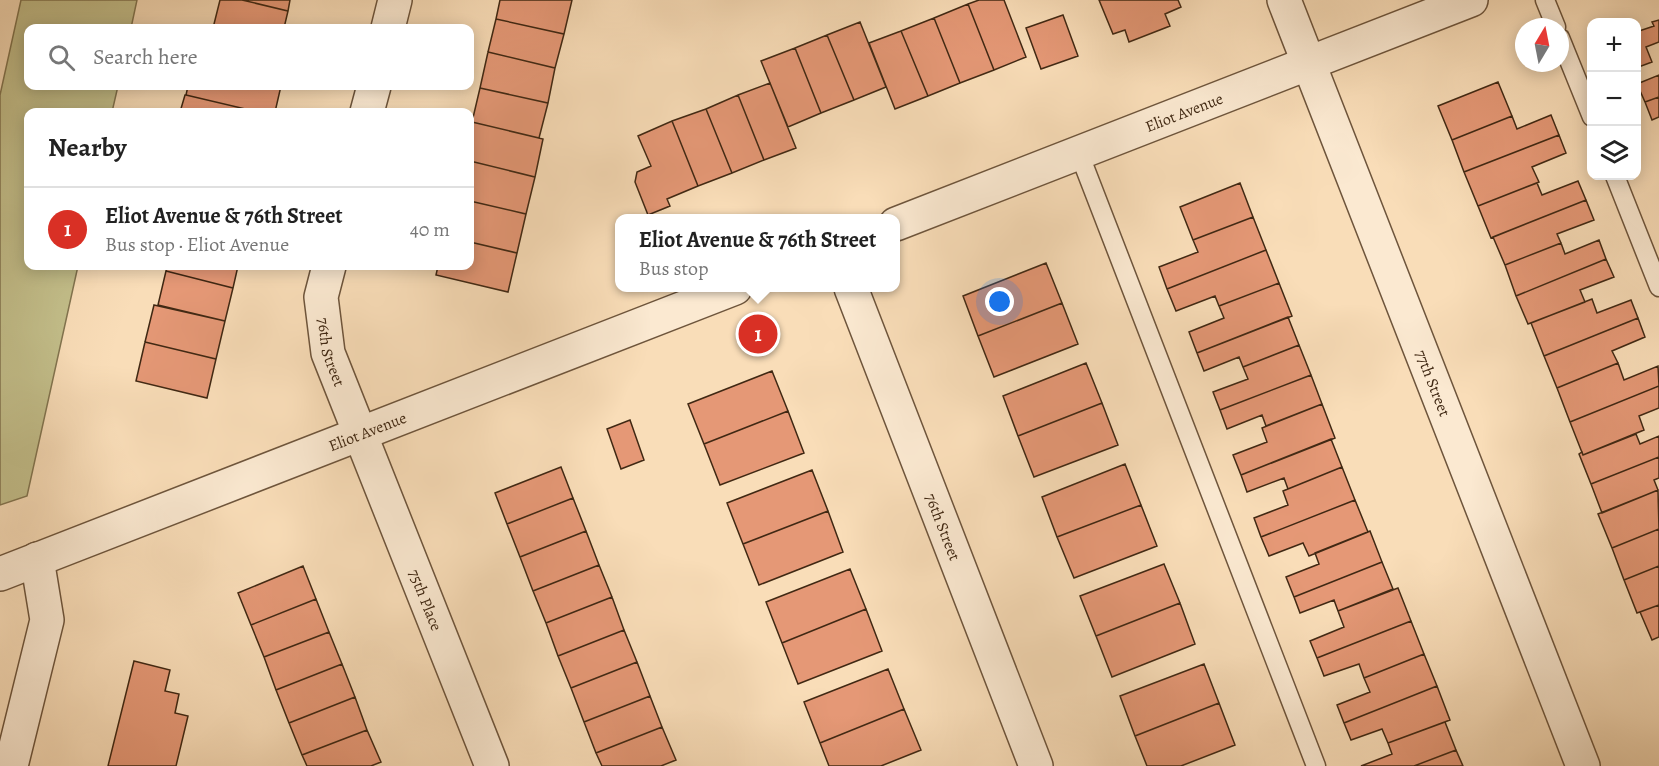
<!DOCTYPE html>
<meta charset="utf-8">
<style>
body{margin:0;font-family:Alegreya,serif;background:#f6f6f6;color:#222}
.controls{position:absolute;right:18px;top:18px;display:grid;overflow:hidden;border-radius:12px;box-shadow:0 3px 15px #0003}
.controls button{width:54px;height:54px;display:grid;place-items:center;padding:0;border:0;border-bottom:2px solid #e0e0e0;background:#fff;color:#222;font:30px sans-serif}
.compass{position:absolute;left:1515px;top:18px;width:54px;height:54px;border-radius:50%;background:#fff;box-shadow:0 3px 15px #0003;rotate:10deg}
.you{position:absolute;left:1000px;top:302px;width:21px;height:21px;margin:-15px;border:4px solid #fff;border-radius:50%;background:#1a73e8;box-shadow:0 0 0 9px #1a73e833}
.badge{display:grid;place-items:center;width:39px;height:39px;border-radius:50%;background:#d93025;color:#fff;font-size:20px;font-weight:700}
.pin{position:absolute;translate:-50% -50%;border:3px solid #fff;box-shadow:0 2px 6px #0006}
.popup{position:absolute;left:615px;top:214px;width:285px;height:78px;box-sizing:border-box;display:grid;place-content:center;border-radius:12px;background:#fff;filter:drop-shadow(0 2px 4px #0005);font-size:20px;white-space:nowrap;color:#767676}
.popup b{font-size:22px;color:#222}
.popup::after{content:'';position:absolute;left:50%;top:100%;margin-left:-12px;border:12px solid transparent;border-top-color:#fff}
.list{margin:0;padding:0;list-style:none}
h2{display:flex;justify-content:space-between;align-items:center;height:78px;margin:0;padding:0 24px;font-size:26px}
h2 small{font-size:20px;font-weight:400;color:#767676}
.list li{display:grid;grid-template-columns:39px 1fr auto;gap:18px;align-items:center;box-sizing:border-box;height:84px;padding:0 24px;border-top:2px solid #e0e0e0}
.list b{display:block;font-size:22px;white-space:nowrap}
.list p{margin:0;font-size:20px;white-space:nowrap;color:#767676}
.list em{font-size:20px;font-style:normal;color:#767676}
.icon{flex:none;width:33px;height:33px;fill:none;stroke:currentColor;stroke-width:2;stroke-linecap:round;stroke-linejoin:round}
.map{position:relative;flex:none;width:1659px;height:766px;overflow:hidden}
.search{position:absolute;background:#fff;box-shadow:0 3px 15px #0003;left:24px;top:24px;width:450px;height:66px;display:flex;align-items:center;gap:15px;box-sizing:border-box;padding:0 21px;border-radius:12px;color:#767676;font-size:22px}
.panel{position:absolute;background:#fff;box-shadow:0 3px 15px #0003;left:24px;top:108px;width:450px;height:162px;border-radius:12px}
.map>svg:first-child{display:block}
.green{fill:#c3bf8b;stroke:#82744f;stroke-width:1.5}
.building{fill:#e59876;stroke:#402813;stroke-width:1.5}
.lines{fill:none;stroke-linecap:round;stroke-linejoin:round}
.service-casing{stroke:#6e553c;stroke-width:21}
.minor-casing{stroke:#6e553c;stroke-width:36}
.service{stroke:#fbe9d1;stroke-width:18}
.minor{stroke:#fbe9d1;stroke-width:33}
.labels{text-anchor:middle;stroke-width:4.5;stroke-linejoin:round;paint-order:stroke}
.street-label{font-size:16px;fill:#402813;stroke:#fbe9d1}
</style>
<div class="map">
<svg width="1659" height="766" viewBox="0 0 1659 766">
<rect width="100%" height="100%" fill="#f9ddb8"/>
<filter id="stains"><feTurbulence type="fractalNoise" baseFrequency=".00333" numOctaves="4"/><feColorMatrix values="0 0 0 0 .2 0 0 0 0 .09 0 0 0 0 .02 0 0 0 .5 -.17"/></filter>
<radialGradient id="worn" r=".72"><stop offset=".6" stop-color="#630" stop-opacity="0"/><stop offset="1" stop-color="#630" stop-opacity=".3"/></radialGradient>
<path class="green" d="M 21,0 L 137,0 L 131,28 L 28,28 L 28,86 L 118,86 L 112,112 L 28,112 L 28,266 L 78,266 L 27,496 L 0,505 L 0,95 Z"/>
<path class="building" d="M 220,0 L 242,0 L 288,11 L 284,28 L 213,28 Z
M 242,0 L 290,0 L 288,11 Z
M 500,0 L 572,0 L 564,34 L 496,19 Z
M 979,0 L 1004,0 L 1026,57 L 994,70 L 968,4 Z
M 1099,0 L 1178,0 L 1181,7 L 1165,14 L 1170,26 L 1129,42 L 1125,30 L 1113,34 Z
M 968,4 L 994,70 L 960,83 L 934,18 Z
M 1063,15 L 1078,56 L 1041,69 L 1026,28 Z
M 934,18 L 960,83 L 928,96 L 901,31 Z
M 496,19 L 564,34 L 555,68 L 488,52 Z
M 1659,20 L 1659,42 L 1646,47 L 1652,62 L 1636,68 L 1636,32 L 1654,26 L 1652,22 Z
M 860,22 L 886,87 L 854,100 L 827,35 Z
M 901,31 L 928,96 L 895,109 L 869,43 Z
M 827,35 L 854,100 L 821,113 L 795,48 Z
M 795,48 L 821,113 L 788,127 L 761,61 Z
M 488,52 L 555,68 L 548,103 L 480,88 Z
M 1659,75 L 1659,97 L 1645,102 L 1637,84 Z
M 1498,82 L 1512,116 L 1452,140 L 1438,106 Z
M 770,83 L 796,148 L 764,160 L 738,95 Z
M 188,86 L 281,86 L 275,112 L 258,112 L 186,95 Z
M 480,88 L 548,103 L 539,138 L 472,122 Z
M 185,95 L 186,95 L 258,112 L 180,112 Z
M 738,95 L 764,160 L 732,173 L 706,109 Z
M 1659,97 L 1659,117 L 1652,120 L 1645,102 Z
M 706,109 L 732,173 L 698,186 L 672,121 Z
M 1551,115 L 1559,135 L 1464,172 L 1452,140 L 1512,116 L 1517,129 Z
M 672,121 L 698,186 L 667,199 L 670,206 L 648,215 L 635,182 L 637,172 L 651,166 L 638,136 Z
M 472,122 L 543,139 L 535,177 L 470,161 Z
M 1559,135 L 1566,153 L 1532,167 L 1539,182 L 1478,206 L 1464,172 Z
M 470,161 L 535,177 L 526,214 L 470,201 Z
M 1578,181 L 1586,200 L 1491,238 L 1478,206 L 1537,183 L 1542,195 Z
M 1240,183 L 1253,217 L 1193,240 L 1180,207 Z
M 1586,200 L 1594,220 L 1557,234 L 1561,243 L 1505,265 L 1493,237 Z
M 470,201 L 526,214 L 517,253 L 470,242 Z
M 1253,217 L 1266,250 L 1167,289 L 1159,267 L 1198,252 L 1193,240 Z
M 1599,240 L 1606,259 L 1516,296 L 1505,265 L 1561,243 L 1565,254 Z
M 470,242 L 517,253 L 508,292 L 436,275 L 438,266 L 470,266 Z
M 1266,250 L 1279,283 L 1219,306 L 1215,296 L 1176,311 L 1167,289 Z
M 1606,259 L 1614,277 L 1580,290 L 1585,302 L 1528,324 L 1516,296 Z
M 1046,263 L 1062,303 L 978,336 L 963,296 Z
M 167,266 L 238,266 L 233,288 L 166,271 Z
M 166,271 L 233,288 L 225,321 L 158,305 Z
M 1279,283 L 1292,316 L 1197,353 L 1189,332 L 1224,318 L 1219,306 Z
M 1592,299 L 1597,313 L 1631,300 L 1638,318 L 1544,356 L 1531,323 Z
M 1062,303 L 1078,344 L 994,377 L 978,336 Z
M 154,305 L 225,321 L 216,359 L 145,342 Z
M 1288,317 L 1299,345 L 1243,367 L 1239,357 L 1204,371 L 1197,353 Z
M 1638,318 L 1645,337 L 1612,351 L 1618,363 L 1557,388 L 1544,356 Z
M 145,342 L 216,359 L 207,398 L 136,381 Z
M 1299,345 L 1311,375 L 1220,410 L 1213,392 L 1248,379 L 1243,367 Z
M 1086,363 L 1102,403 L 1018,436 L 1003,396 Z
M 1618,363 L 1624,380 L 1658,366 L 1659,386 L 1570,422 L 1557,388 Z
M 772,371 L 788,411 L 704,444 L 688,404 Z
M 1311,375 L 1322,404 L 1266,426 L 1262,415 L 1227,429 L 1220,410 Z
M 1659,386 L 1659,408 L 1639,416 L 1644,430 L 1583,455 L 1570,422 Z
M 1102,403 L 1118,445 L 1034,477 L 1018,436 Z
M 1322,404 L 1335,438 L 1241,475 L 1233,455 L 1267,442 L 1262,428 Z
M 788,411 L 804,453 L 720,485 L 704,444 Z
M 630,420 L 644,460 L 621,469 L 607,429 Z
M 1636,434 L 1640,444 L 1659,436 L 1659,457 L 1591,484 L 1579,454 L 1582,452 L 1583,455 Z
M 1331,439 L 1342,467 L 1288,489 L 1284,478 L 1247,492 L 1241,475 Z
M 1659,457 L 1659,478 L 1654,480 L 1658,490 L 1602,513 L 1591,484 Z
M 1125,464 L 1141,505 L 1057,537 L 1042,497 Z
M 561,467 L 573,498 L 507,524 L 495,493 Z
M 1342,467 L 1355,500 L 1261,537 L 1254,518 L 1288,505 L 1283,491 Z
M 812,470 L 828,511 L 743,544 L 727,503 Z
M 1658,490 L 1659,529 L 1612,548 L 1598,514 Z
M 573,498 L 586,531 L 520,557 L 507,524 Z
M 1355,500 L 1368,532 L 1309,556 L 1303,543 L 1269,556 L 1261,537 Z
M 1141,505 L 1157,546 L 1074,578 L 1057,537 Z
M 828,511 L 843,552 L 759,585 L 743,544 Z
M 1659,529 L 1659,566 L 1624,580 L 1612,548 Z
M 586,531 L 599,565 L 533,591 L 520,557 Z
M 1370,531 L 1382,562 L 1294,597 L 1286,577 L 1319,564 L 1315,553 Z
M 1382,562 L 1393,589 L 1338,611 L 1334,600 L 1300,613 L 1294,597 Z
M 1164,564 L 1180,603 L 1096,636 L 1080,596 Z
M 599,565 L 612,597 L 546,623 L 533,591 Z
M 303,566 L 316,599 L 251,625 L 238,593 Z
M 1659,566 L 1659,605 L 1637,613 L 1624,580 Z
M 850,569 L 866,609 L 782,643 L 766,602 Z
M 1398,588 L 1411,621 L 1317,658 L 1310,641 L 1344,627 L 1338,611 Z
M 612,597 L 624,630 L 558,656 L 546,623 Z
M 316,599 L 329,632 L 264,657 L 251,625 Z
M 1180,603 L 1195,644 L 1112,677 L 1096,636 Z
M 1659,605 L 1659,637 L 1652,640 L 1640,612 Z
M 866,609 L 882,651 L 798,684 L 782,643 Z
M 1411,621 L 1424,654 L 1364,678 L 1359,664 L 1324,676 L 1317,658 Z
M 624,630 L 637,662 L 571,688 L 558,656 Z
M 329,632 L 342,664 L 276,690 L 264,657 Z
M 1424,654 L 1437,686 L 1344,723 L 1337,705 L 1370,692 L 1364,678 Z
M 134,661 L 170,670 L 165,691 L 179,694 L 175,713 L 188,716 L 176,766 L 108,766 Z
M 637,662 L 650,696 L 584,722 L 571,688 Z
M 342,664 L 355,697 L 289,723 L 276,690 Z
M 1204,664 L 1219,703 L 1135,736 L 1120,696 Z
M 888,669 L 904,709 L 820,743 L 804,702 Z
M 1437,686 L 1450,720 L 1388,743 L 1382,729 L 1351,740 L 1344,723 Z
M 650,696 L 662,727 L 596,753 L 584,722 Z
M 355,697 L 367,730 L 302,755 L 289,723 Z
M 1219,703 L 1235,745 L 1181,766 L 1147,766 L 1135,736 Z
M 904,709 L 921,750 L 881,766 L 829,766 L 820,743 Z
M 1445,722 L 1456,750 L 1414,766 L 1361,766 L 1392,754 L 1388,743 Z
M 662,727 L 676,760 L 661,766 L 602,766 L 596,753 Z
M 367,730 L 381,762 L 371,766 L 307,766 L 302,755 Z
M 1456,750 L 1463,766 L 1414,766 Z"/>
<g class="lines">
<g class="service-casing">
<path id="service" d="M 1545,0 L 1556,27
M 1560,38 L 1592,117
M 1079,153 L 1316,766
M 1615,176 L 1659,287"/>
</g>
<g class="minor-casing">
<g id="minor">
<path id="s1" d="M 1284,0 L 1583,766"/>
<path d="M 388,28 L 395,0"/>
<path d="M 367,112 L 374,86"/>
<path id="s2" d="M 896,224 L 1471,0"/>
<path id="s3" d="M 329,266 L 321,297 L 328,353 L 492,766"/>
<path id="s4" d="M 851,288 L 1036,766"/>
<path id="s5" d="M 0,574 L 735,288"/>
<path d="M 11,766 L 47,620 L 37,559"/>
</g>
</g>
<use href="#service" class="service"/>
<use href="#minor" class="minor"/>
</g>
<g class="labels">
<g class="street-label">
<text dy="6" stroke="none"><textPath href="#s2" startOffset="309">Eliot Avenue</textPath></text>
<text dy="6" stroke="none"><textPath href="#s3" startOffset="88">76th Street</textPath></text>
<text dy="6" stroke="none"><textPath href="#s1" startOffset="411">77th Street</textPath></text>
<text dy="6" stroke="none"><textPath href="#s5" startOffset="394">Eliot Avenue</textPath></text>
<text dy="6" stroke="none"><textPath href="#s4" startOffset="256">76th Street</textPath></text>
<text dy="6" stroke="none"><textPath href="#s3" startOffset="354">75th Place</textPath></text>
</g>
</g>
<rect width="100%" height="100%" filter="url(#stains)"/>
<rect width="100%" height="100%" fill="url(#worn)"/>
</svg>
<div class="controls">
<button>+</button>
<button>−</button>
<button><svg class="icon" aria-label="layers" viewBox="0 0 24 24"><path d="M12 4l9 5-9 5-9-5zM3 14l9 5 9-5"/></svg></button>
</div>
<svg class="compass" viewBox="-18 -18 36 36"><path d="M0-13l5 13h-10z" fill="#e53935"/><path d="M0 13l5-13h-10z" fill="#767676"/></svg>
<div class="you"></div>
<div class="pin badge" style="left:758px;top:334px">1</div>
<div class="popup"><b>Eliot Avenue &amp; 76th Street</b>Bus stop</div>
<div class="search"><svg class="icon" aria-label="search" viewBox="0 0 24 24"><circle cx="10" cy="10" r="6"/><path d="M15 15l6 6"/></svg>Search here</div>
<section class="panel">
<h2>Nearby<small></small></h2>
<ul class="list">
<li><span class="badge">1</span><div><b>Eliot Avenue &amp; 76th Street</b><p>Bus stop · Eliot Avenue</p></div><em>40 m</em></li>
</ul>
</section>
</div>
